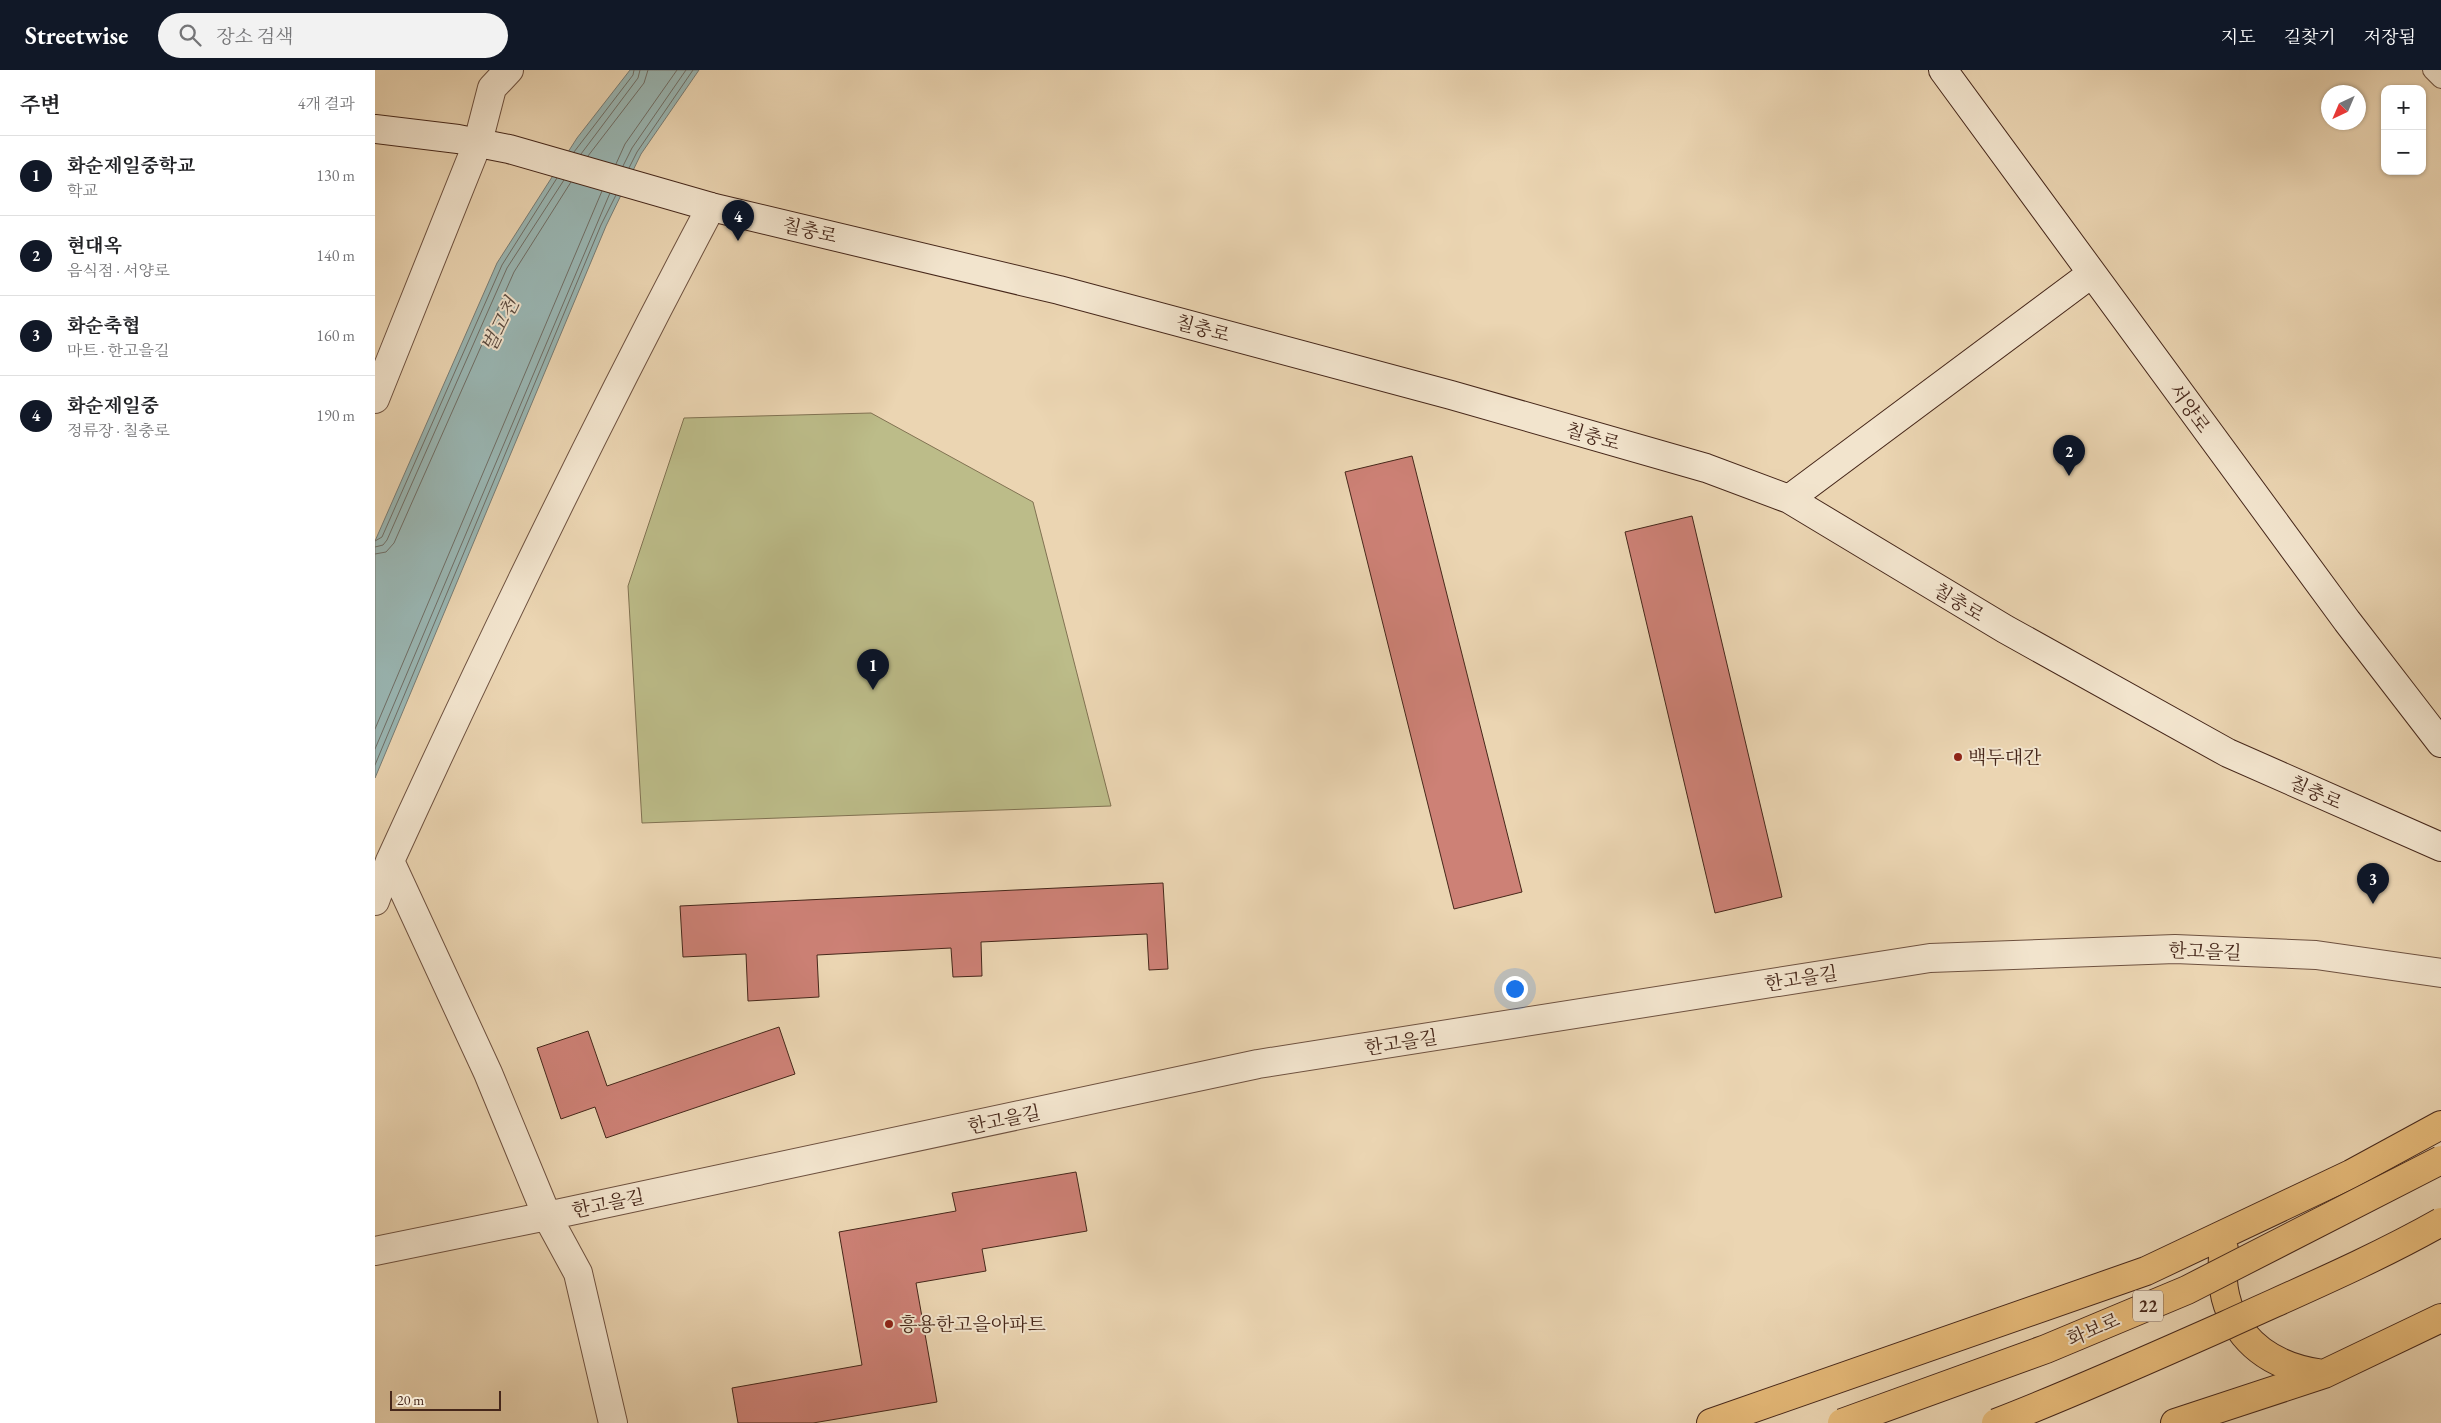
<!DOCTYPE html>
<html lang="ko">
<meta charset="utf-8">
<style>
body{margin:0;font-family:"EB Garamond","Noto Serif KR",serif;background:#f2f2f2;color:#202124}
.controls{position:absolute;right:15px;top:15px;display:grid;overflow:hidden;border-radius:10px;box-shadow:0 1px 4px #0004}
.controls button{width:45px;height:45px;display:grid;place-items:center;padding:0;border:0;border-bottom:1px solid #e0e0e0;background:#fff;color:#202124;font:25px sans-serif}
.compass{position:absolute;left:1946px;top:15px;width:45px;height:45px;border-radius:50%;background:#fff;box-shadow:0 1px 4px #0004;rotate:224deg}
.scale{position:absolute;left:15px;bottom:12px;width:111px;box-sizing:border-box;padding-left:5px;border:2px solid #46271a;border-top:0;font-size:14px;line-height:18px;white-space:nowrap;color:#46271a;-webkit-text-stroke:4px #f2e4cd;paint-order:stroke}
.you{position:absolute;left:1139px;top:918px;width:18px;height:18px;margin:-12px;border:4px solid #fff;border-radius:50%;background:#1a73e8;box-shadow:0 0 0 8px #1a73e833}
.badge{display:grid;place-items:center;width:32px;height:32px;border-radius:50%;background:#111827;color:#fff;font-size:16px;font-weight:700}
.pin{position:absolute;translate:-50% -41px;filter:drop-shadow(0 1px 2px #0008)}
.pin::after{content:'';position:absolute;top:26px;width:18px;height:15px;background:inherit;clip-path:polygon(0 0,100% 0,50% 100%)}
.list{margin:0;padding:0;list-style:none}
h2{display:flex;justify-content:space-between;align-items:center;height:65px;margin:0;padding:0 20px;font-size:21px}
h2 small{font-size:16px;font-weight:400;color:#757577}
.list li{display:grid;grid-template-columns:32px 1fr auto;gap:15px;align-items:center;box-sizing:border-box;height:80px;padding:0 20px;border-top:1px solid #e0e0e0}
.list b{display:block;font-size:19px;white-space:nowrap}
.list p{margin:0;font-size:16px;white-space:nowrap;color:#757577}
.list em{font-size:16px;font-style:normal;color:#757577}
.icon{flex:none;width:28px;height:28px;fill:none;stroke:currentColor;stroke-width:2;stroke-linecap:round;stroke-linejoin:round}
.map{position:relative;flex:none;width:2066px;height:1353px;overflow:hidden}
header{display:flex;align-items:center;gap:30px;box-sizing:border-box;height:70px;padding:0 25px;background:#111827;color:#fff}
header strong{font-size:24px}
nav{display:flex;gap:28px;margin-inline-start:auto;font-size:18px}
.search{width:350px;height:45px;background:#f2f2f2;display:flex;align-items:center;gap:12px;box-sizing:border-box;padding:0 18px;border-radius:28px;color:#757577;font-size:19px}
main{display:flex}
aside{flex:1;background:#fff}
.map>svg:first-child{display:block}
.green{fill:#bcbc89;stroke:#817252}
.water{fill:#9ab7b4;stroke:#787d76}
.lines{fill:none;stroke-linecap:round;stroke-linejoin:round}
.shore{stroke:#706f67;stroke-width:1}
.building{fill:#cd8176;stroke:#46271a}
.lane-casing{stroke:#6f5240;stroke-width:20}
.street-casing{stroke:#6f5240;stroke-width:30}
.secondary-casing{stroke:#46271a;stroke-width:30}
.highway-casing{stroke:#46271a;stroke-width:30}
.lane{stroke:#f2e4cd;stroke-width:18}
.street{stroke:#f2e4cd;stroke-width:28}
.secondary{stroke:#f2e4cd;stroke-width:28}
.highway{stroke:#e6ba79;stroke-width:28}
.highway-bridge-casing{stroke:#46271a;stroke-width:30;stroke-linecap:butt}
.highway-bridge{stroke:#e6ba79;stroke-width:28}
.poi-dot{fill:#8f2418;stroke:#f2e4cd;stroke-width:2}
.labels{text-anchor:middle;stroke-width:4;stroke-linejoin:round;paint-order:stroke}
.shield{fill:#f2e4cd;stroke:#7a6050;stroke-width:1}
.shield-label{font-size:18px;font-weight:bold;fill:#46271a}
.street-label{font-size:19px;fill:#46271a;stroke:#f2e4cd}
.poi-label{font-size:19px;fill:#46271a;stroke:#f2e4cd;text-anchor:start}
.water-label{font-size:20px;font-style:italic;fill:#5b4b40;stroke:#f2e4cd}
</style>
<header>
<strong>Streetwise</strong>
<div class="search"><svg class="icon" aria-label="search" viewBox="0 0 24 24"><circle cx="10" cy="10" r="6"/><path d="M15 15l6 6"/></svg>장소 검색</div>
<nav><a>지도</a><a>길찾기</a><a>저장됨</a></nav>
</header>
<main>
<aside>
<h2>주변<small>4개 결과</small></h2>
<ul class="list">
<li><span class="badge">1</span><div><b>화순제일중학교</b><p>학교</p></div><em>130 m</em></li>
<li><span class="badge">2</span><div><b>현대옥</b><p>음식점 · 서양로</p></div><em>140 m</em></li>
<li><span class="badge">3</span><div><b>화순축협</b><p>마트 · 한고을길</p></div><em>160 m</em></li>
<li><span class="badge">4</span><div><b>화순제일중</b><p>정류장 · 칠충로</p></div><em>190 m</em></li>
</ul>
</aside>
<div class="map">
<svg width="2066" height="1353" viewBox="0 0 2066 1353">
<rect width="100%" height="100%" fill="#ebd5b2"/>
<filter id="stains"><feTurbulence type="fractalNoise" baseFrequency=".004" numOctaves="4"/><feColorMatrix values="0 0 0 0 .2 0 0 0 0 .09 0 0 0 0 .02 0 0 0 .5 -.17"/></filter>
<radialGradient id="worn" r=".72"><stop offset=".6" stop-color="#630" stop-opacity="0"/><stop offset="1" stop-color="#630" stop-opacity=".3"/></radialGradient>
<path class="green" d="M 496,343 L 658,432 L 736,736 L 267,753 L 253,516 L 309,348 Z"/>
<path class="water" d="M 255,0 L 324,0 L 266,84 L 231,156 L 0,708 L 0,471 L 122,193 L 202,68 Z"/>
<g class="lines">
<path class="shore" d="M 199,82 L 258,5 L 259,0
M 206,84 L 263,8 L 265,0
M 213,86 L 269,13 L 273,0
M 241,94 L 250,74 L 302,0
M 248,96 L 257,78 L 311,0
M 254,98 L 262,82 L 318,0
M 0,471 L 7,467 L 127,195 L 182,108
M 0,477 L 8,475 L 12,470 L 132,198 L 189,110
M 0,484 L 11,482 L 19,473 L 139,202 L 196,112
M 0,659 L 227,121
M 0,679 L 235,123
M 0,695 L 226,155 L 241,125"/>
</g>
<path class="building" d="M 1037,386 L 1147,822 L 1079,839 L 970,402 Z
M 1317,446 L 1407,827 L 1340,843 L 1250,462 Z
M 788,813 L 793,899 L 774,900 L 772,864 L 606,872 L 607,906 L 578,907 L 576,878 L 442,885 L 444,927 L 373,931 L 371,884 L 308,887 L 305,836 Z
M 404,957 L 420,1004 L 231,1068 L 220,1037 L 186,1049 L 162,978 L 213,961 L 232,1016 Z
M 701,1102 L 712,1161 L 607,1179 L 611,1201 L 541,1213 L 562,1332 L 438,1353 L 363,1353 L 357,1318 L 487,1295 L 464,1162 L 581,1141 L 577,1123 Z"/>
<g class="lines">
<g class="lane-casing">
<path id="lane" d="M 2057,0 L 2066,9"/>
</g>
<g class="street-casing">
<path id="street" d="M 0,329 L 103,72 L 117,18 L 134,0
M 15,791 L 113,1003 L 172,1146 L 203,1203 L 238,1353
M 0,831 L 15,791 C 116,570 222,352 336,137
M 0,1181 L 172,1146 L 883,994 L 1555,888 L 1800,879 L 1941,885 L 2066,903"/>
</g>
<g class="secondary-casing">
<path id="secondary" d="M 1568,0 L 1972,551 L 2066,673
M 0,59 L 83,69 L 134,79 L 336,137 L 684,220 L 1076,325 L 1331,398 L 1414,429 L 1630,559 L 1853,683 L 2066,777
M 1414,429 L 1716,204"/>
</g>
<g class="highway-casing">
<path id="highway" d="M 1849,1179 C 1839,1250 1880,1295 1948,1304
M 1336,1353 L 1771,1201 L 1976,1104 L 2066,1055
M 1800,1353 L 1949,1304 L 2066,1248"/>
</g>
<use href="#lane" class="lane"/>
<use href="#street" class="street"/>
<use href="#secondary" class="secondary"/>
<use href="#highway" class="highway"/>
<g class="highway-bridge-casing">
<path id="highway-bridge" d="M 1467,1353 L 1671,1279 L 1812,1220 L 2066,1090
M 1621,1353 C 1699,1323 1774,1289 1851,1255 C 1923,1222 1997,1191 2066,1152"/>
</g>
<use href="#highway-bridge" class="highway-bridge"/>
</g>
<g class="poi-dot">
<circle cx="1583" cy="687" r="5"/>
<circle cx="514" cy="1254" r="5"/>
</g>
<g class="labels">
<rect class="shield" x="1758" y="1220.5" width="30" height="31" rx="4"/>
<g class="shield-label">
<text x="1773" y="1242">22</text>
</g>
<g class="street-label">
<text transform="translate(435 160) rotate(13)" y="7">칠충로</text>
<text transform="translate(828 258) rotate(15)" y="7">칠충로</text>
<text transform="translate(1815 338) rotate(54)" y="7">서양로</text>
<text transform="translate(1218 366) rotate(16)" y="7">칠충로</text>
<text transform="translate(1584 532) rotate(31)" y="7">칠충로</text>
<text transform="translate(1941 722) rotate(24)" y="7">칠충로</text>
<text transform="translate(1830 881) rotate(2)" y="7">한고을길</text>
<text transform="translate(1426 908) rotate(-9)" y="7">한고을길</text>
<text transform="translate(1026 972) rotate(-9)" y="7">한고을길</text>
<text transform="translate(629 1049) rotate(-12)" y="7">한고을길</text>
<text transform="translate(233 1133) rotate(-12)" y="7">한고을길</text>
<text transform="translate(1718 1259) rotate(-23)" y="7">화보로</text>
</g>
<g class="poi-label">
<text x="1593" y="694">백두대간</text>
<text x="524" y="1261">흥용한고을아파트</text>
</g>
<g class="water-label">
<text transform="translate(125 255) rotate(-63)" y="7">벌고천</text>
</g>
</g>
<rect width="100%" height="100%" filter="url(#stains)"/>
<rect width="100%" height="100%" fill="url(#worn)"/>
</svg>
<div class="controls">
<button>+</button>
<button>−</button>
</div>
<svg class="compass" viewBox="-18 -18 36 36"><path d="M0-13l5 13h-10z" fill="#e53935"/><path d="M0 13l5-13h-10z" fill="#757577"/></svg>
<div class="scale">20 m</div>
<div class="you"></div>
<div class="pin badge" style="left:498px;top:620px">1</div>
<div class="pin badge" style="left:1694px;top:406px">2</div>
<div class="pin badge" style="left:1998px;top:834px">3</div>
<div class="pin badge" style="left:363px;top:171px">4</div>
</div>
</main>
